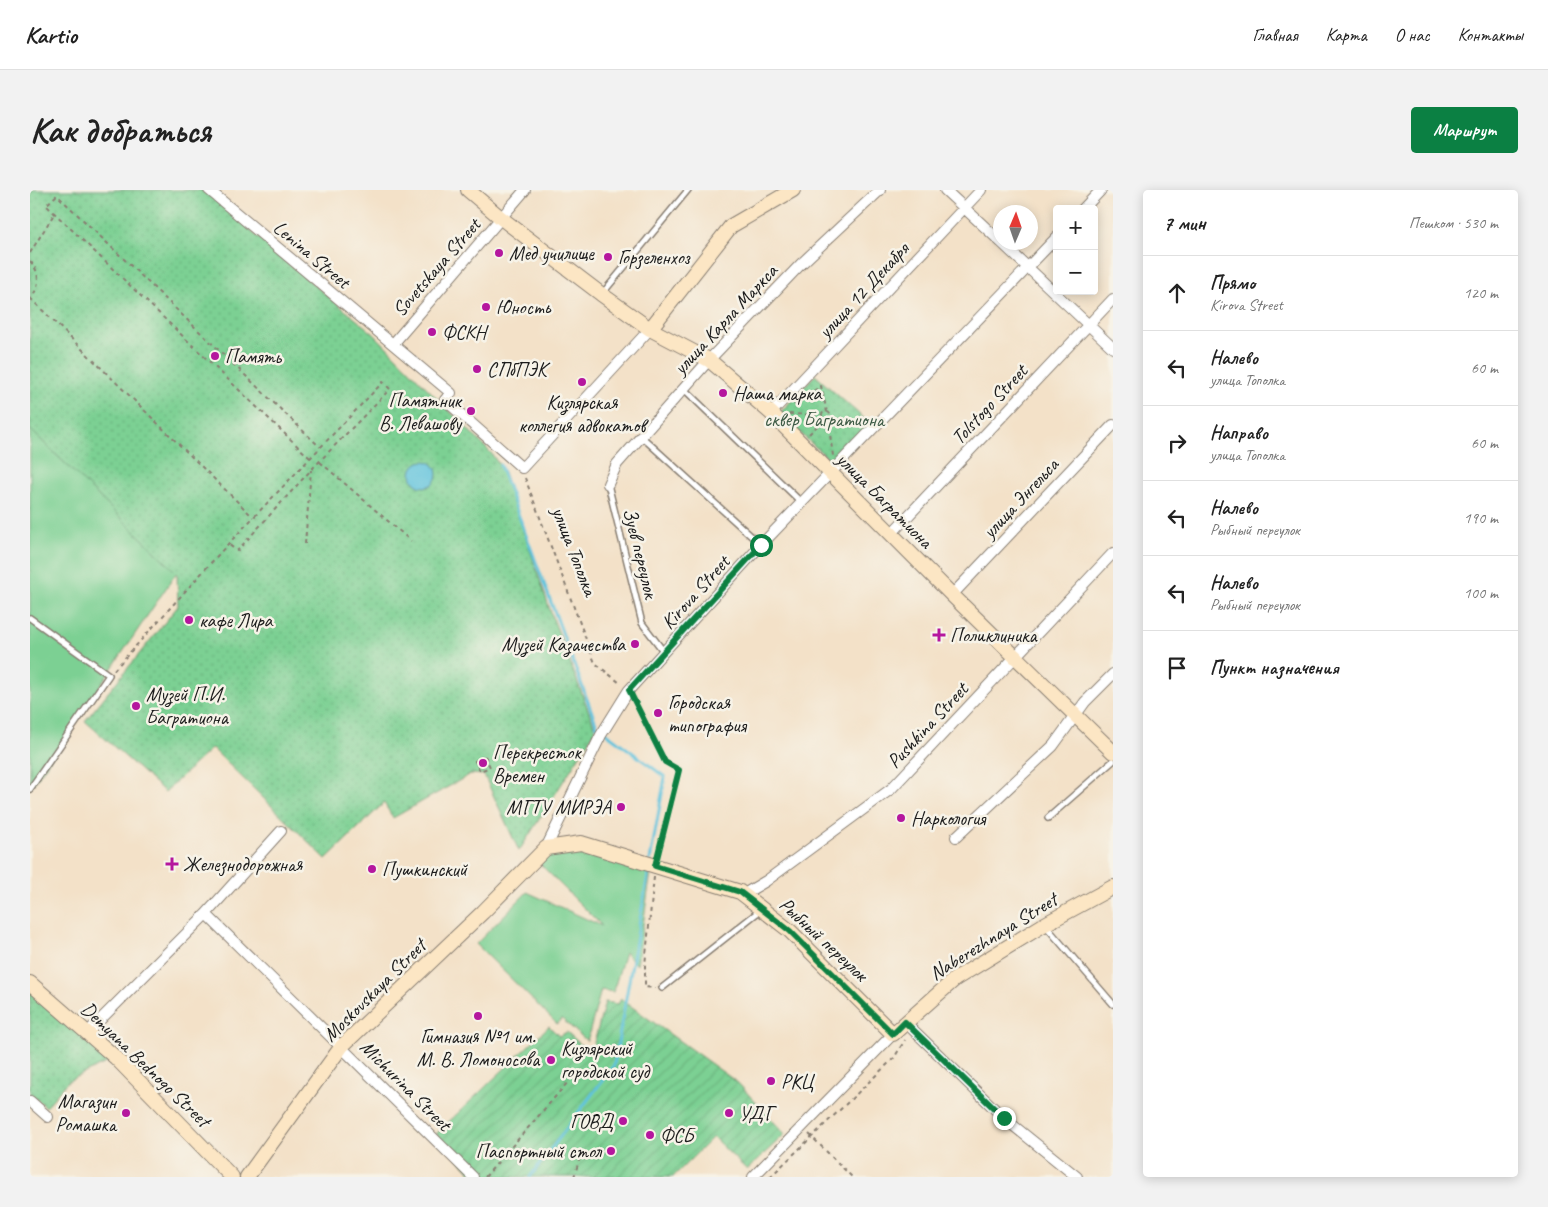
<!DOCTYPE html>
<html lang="ru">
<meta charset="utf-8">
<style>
body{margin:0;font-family:Caveat,sans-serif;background:#f2f2f2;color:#222}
.controls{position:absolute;right:15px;top:15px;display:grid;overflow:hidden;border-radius:5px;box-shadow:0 2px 12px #0003}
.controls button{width:45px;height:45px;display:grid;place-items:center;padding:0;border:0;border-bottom:1px solid #e0e0e0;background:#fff;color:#222;font:25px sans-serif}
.compass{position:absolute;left:963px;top:15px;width:45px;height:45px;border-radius:50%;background:#fff;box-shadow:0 2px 12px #0003;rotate:2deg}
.stop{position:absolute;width:15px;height:15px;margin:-11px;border:4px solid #0b8043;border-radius:50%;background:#fff}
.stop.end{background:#0b8043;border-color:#fff;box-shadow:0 1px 5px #0008}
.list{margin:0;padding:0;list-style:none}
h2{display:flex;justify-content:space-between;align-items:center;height:65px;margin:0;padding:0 20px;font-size:21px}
h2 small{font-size:16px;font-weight:400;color:#767676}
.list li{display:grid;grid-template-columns:32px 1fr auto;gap:15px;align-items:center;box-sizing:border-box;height:75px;padding:0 20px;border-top:1px solid #e0e0e0}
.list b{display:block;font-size:19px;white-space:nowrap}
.list p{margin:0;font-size:16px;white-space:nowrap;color:#767676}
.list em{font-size:16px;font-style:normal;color:#767676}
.icon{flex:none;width:28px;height:28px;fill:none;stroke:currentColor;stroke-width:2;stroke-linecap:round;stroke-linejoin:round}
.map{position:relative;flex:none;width:1083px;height:987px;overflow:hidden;border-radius:5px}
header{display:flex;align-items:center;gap:30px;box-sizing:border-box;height:70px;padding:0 25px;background:#fff;border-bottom:1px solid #e0e0e0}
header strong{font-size:24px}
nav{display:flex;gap:28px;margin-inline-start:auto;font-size:18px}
.intro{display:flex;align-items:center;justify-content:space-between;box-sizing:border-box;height:120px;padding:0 30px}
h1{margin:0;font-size:35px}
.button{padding:12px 22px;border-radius:5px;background:#0b8043;color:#fff;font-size:18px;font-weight:700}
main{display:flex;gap:30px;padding:0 30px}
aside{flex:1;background:#fff;border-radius:5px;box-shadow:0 2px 12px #0003}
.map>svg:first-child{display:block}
.grass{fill:#7cd093;stroke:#4c7658}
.park{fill:url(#park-dots);stroke:#4c7658}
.garden{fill:url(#garden-furrows);stroke:#4c7658}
.water{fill:#5fc3dd;stroke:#3e707c}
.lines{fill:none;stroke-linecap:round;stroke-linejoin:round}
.stream{stroke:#5fc3dd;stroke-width:3}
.lane-casing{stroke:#887e72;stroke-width:8}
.street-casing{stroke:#887e72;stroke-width:12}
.secondary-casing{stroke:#887e72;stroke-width:16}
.path{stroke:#887e72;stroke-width:2;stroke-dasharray:4 4;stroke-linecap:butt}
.lane{stroke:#fff;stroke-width:5}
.street{stroke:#fff;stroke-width:10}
.secondary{stroke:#fce6c4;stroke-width:14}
.route{stroke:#0b8043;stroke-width:6}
.poi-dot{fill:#b5179e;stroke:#f7f3e8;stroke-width:2}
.labels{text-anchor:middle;stroke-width:5;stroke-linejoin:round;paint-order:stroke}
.poi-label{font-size:20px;fill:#1c1c1c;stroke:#f7f3e8;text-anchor:start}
.street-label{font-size:20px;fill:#1c1c1c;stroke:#f7f3e8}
.park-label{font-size:20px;fill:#3e5b46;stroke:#f7f3e8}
</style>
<header>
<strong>Kartio</strong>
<nav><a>Главная</a><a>Карта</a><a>О нас</a><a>Контакты</a></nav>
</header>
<div class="intro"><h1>Как добраться</h1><a class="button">Маршрут</a></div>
<main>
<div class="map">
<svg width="1083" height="987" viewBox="0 0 1083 987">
<defs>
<pattern id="park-dots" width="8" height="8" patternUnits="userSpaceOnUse" patternTransform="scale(1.25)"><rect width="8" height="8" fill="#7cd093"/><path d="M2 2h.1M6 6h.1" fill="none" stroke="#6bb27e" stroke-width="1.8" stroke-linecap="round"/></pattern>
<pattern id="garden-furrows" width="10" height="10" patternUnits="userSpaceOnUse" patternTransform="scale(1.25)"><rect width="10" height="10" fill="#7cd093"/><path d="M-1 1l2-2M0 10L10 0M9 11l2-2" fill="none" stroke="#6bb27e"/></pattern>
</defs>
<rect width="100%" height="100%" fill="#f7f3e8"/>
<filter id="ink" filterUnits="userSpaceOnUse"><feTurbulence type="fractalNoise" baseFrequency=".02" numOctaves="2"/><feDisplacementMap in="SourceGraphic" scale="10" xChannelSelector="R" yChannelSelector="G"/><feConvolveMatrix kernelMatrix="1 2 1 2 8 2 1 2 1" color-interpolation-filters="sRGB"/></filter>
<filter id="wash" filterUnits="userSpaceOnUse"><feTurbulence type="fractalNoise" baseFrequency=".0096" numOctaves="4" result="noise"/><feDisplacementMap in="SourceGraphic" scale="20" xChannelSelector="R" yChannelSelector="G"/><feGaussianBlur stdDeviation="1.12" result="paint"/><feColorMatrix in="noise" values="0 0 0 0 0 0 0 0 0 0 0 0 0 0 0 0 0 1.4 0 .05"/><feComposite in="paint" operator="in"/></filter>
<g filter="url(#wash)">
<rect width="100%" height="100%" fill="#f3e1c8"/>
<path class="grass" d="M 0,239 L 147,382 L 0,599 Z
M 549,654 L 622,675 L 607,775 L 595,762 L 583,802 L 571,800 L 557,851 L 532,829 L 527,834 L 446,754 L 497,702 L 572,736 L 507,671 L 518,660 Z"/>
<path class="park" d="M 0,0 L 174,0 L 254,70 L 344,144 L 461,263 L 474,282 L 522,426 L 566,540 L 489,661 L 454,585 L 441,584 L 363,628 L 354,613 L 296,669 L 182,558 L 135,602 L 55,531 L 148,416 L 147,383 L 0,239 Z
M 785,185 L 839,233 L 803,273 L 749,224 Z
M 0,793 L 86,868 L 38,891 L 16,917 L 0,904 Z"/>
<path class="garden" d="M 591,809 L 708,893 L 755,944 L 717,980 L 683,947 L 643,987 L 445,987 L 406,944 L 519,836 L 529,846 L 537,842 L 561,864 L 575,812 L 588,814 Z"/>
<path class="water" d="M381 284a13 13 0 1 1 26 0a13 13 0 1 1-26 0Z"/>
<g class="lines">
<path class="stream" d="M 470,275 L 567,536 L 635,587 L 620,670
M 500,987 L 584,875 L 619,679"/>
</g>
</g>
<g filter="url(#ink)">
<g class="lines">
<g class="lane-casing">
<path id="lane" d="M 572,104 L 658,0
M 654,199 L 772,313
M 612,247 L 731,355
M 578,294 L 612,433 L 634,462
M 0,428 L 79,485 L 0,599
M 1018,628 L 1083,571
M 1015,735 L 1083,814
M 632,798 L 732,719"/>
</g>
<g class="street-casing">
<path id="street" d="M 179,0 L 421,203 L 415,210 L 492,278 L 620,139
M 915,0 L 971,52
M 1053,19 L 1071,0
M 971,52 L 1083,158
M 363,154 L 495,0
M 741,223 L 951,0
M 578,294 L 587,274 L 679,170 L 771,74 L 850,0
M 861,344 L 1083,109
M 922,405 L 1083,235
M 926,647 L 1023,556 L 1055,512 L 1083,484
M 516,658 L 571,545 L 599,500 L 731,355 L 1027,47
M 714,704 L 736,691 L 861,599 L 1083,363
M 176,724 L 443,987
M 875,832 L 974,928 L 1047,987
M 57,843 L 176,724 L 251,641
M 0,911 L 18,927
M 723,987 L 863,844"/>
</g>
<g class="secondary-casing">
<path id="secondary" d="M 438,0 L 471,28 L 571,104 L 620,139 L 679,170 L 741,223 L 922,405 L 1083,562
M 620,139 L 701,36 L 763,0
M 0,793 L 86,868 L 202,987
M 217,987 L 312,856 L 453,722 L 516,658 L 551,653 L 710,702 L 760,741 L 863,844 L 925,789 L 1015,734 L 1083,697"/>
</g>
<path class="path" d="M 0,63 L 24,24
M 0,71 C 10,81 11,98 0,108
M 0,108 L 223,327
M 764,215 L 791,196 L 797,222
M791.5 226a4.5 4.5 0 1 1 9 0a4.5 4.5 0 1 1-9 0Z
M 759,224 L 791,225
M 800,228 L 833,234
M 798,230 L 803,266
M 779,244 L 793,230
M 280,268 L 16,15 L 27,5 L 290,257
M 290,272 L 381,351
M 495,288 L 565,473 L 590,493
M 275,354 L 281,280
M 84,480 L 198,354 L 353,192 L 360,199 L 281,280 L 207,361 L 198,354
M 604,510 L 635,571 L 649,580 L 628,665
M 455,566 L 460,577 L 450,581 L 445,571 Z
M 624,687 L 615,775 L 615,797 L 625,798
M 779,944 L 822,987
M 455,987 L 539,891
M 544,987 L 552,961
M 740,987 L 864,868 L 875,850"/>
<use href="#lane" class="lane"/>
<use href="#street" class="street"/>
<use href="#secondary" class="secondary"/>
</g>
</g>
<g class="lines" filter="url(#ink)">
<path class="route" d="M 731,355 L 599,500 L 635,572 L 649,580 L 625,676 L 710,702 L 760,741 L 863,844 L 875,832 L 974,928"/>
</g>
<g class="poi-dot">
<circle cx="469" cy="63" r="5"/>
<circle cx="578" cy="67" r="5"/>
<circle cx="456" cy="117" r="5"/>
<circle cx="402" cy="142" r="5"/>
<circle cx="185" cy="166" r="5"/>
<circle cx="447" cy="179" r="5"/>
<circle cx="552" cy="192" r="5"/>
<circle cx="693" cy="203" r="5"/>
<circle cx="441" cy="221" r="5"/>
<circle cx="159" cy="430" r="5"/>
<path d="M906.5 437.5h5v5h5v5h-5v5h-5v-5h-5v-5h5z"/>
<circle cx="605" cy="454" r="5"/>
<circle cx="106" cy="516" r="5"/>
<circle cx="628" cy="523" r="5"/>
<circle cx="453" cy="573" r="5"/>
<circle cx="591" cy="617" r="5"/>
<circle cx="871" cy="628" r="5"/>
<path d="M139.5 666.5h5v5h5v5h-5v5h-5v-5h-5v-5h5z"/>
<circle cx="342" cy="679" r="5"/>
<circle cx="448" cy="826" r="5"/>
<circle cx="521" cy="870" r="5"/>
<circle cx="741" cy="891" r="5"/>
<circle cx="96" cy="923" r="5"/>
<circle cx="699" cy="923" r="5"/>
<circle cx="593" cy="931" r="5"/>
<circle cx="620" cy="945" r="5"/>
<circle cx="581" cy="961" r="5"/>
</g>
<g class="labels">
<g class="poi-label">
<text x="479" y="70">Мед училище</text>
<text x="588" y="74">Горзеленхоз</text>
<text x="466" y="124">Юность</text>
<text x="412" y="149">ФСКН</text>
<text x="195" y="173">Память</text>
<text x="457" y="186">СПбПЭК</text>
<text x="703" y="210">Наша марка</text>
<text x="431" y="217" text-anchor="end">Памятник<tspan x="431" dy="23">В. Левашову</tspan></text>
<text x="552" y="219" text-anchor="middle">Кизлярская<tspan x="552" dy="23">коллегия адвокатов</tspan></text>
<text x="169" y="437">кафе Лира</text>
<text x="920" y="452">Поликлиника</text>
<text x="595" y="461" text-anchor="end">Музей Казачества</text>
<text x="116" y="511">Музей П.И.<tspan x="116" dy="23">Багратиона</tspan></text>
<text x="638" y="519">Городская<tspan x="638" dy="23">типография</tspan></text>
<text x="463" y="569">Перекресток<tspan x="463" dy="23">Времен</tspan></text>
<text x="581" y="624" text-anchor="end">МГТУ МИРЭА</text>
<text x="881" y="635">Наркология</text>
<text x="153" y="681">Железнодорожная</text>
<text x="352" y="686">Пушкинский</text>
<text x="448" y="853" text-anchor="middle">Гимназия №1 им.<tspan x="448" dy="23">М. В. Ломоносова</tspan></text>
<text x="531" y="865">Кизлярский<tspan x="531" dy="23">городской суд</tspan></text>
<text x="751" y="898">РКЦ</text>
<text x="86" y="918" text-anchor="end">Магазин<tspan x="86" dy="23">Ромашка</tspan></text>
<text x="709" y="930">УДГ</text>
<text x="583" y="938" text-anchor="end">ГОВД</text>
<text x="630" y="952">ФСБ</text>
<text x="571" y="968" text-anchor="end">Паспортный стол</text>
</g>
<g class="street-label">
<text transform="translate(282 64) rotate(40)" y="7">Lenina Street</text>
<text transform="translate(406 77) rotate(-49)" y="7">Sovetskaya Street</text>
<text transform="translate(833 100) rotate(-47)" y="7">улица 12 Декабря</text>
<text transform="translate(695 129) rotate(-47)" y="7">улица Карла Маркса</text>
<text transform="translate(959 214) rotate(-47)" y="7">Tolstogo Street</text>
<text transform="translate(990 308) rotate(-47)" y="7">улица Энгельса</text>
<text transform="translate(855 310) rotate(45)" y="7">улица Багратиона</text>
<text transform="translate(545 361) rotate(69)" y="7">улица Тополка</text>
<text transform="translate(611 363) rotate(76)" y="7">Зуев переулок</text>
<text transform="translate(665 402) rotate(-48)" y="7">Kirova Street</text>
<text transform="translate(897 535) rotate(-47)" y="7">Pushkina Street</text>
<text transform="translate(963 746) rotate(-32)" y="7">Naberezhnaya Street</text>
<text transform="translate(794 749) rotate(43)" y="7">Рыбный переулок</text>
<text transform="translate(344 800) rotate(-45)" y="7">Moskovskaya Street</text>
<text transform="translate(116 874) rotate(44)" y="7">Demyana Bednogo Street</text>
<text transform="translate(376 895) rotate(45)" y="7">Michurina Street</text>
</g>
<g class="park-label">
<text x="794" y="236">сквер Багратиона</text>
</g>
</g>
</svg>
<div class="controls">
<button>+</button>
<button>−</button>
</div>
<svg class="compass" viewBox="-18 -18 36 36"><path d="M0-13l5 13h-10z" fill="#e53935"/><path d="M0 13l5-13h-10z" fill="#767676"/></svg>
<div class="stop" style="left:731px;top:355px"></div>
<div class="stop end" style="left:974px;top:928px"></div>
</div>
<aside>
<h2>7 мин<small>Пешком · 530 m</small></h2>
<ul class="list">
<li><svg class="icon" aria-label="ahead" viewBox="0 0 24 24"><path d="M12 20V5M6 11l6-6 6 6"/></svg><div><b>Прямо</b><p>Kirova Street</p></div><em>120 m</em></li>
<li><svg class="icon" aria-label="left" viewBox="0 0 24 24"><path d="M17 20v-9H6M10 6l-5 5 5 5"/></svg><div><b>Налево</b><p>улица Тополка</p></div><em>60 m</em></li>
<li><svg class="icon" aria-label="right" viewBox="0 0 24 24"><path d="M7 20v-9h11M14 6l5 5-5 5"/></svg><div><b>Направо</b><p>улица Тополка</p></div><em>60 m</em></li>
<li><svg class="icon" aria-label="left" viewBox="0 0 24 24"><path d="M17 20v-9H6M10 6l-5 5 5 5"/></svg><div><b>Налево</b><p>Рыбный переулок</p></div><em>190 m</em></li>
<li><svg class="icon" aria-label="left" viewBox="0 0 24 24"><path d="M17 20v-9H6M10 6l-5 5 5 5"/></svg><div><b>Налево</b><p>Рыбный переулок</p></div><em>100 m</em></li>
<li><svg class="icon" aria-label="arrive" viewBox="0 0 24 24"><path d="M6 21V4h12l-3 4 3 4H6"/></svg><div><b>Пункт назначения</b></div></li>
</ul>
</aside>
</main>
